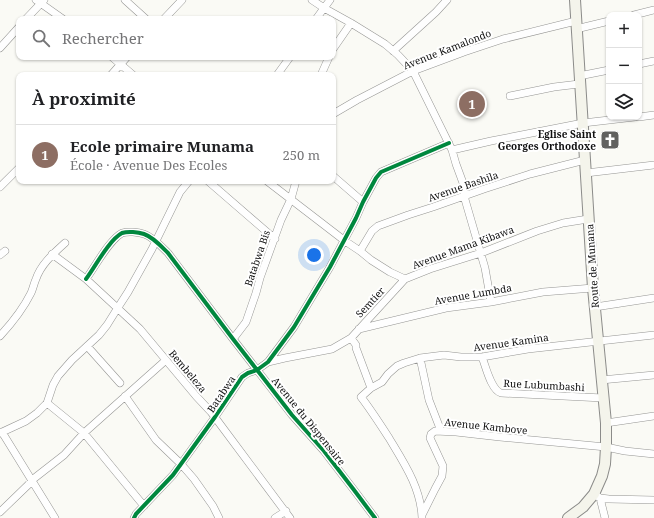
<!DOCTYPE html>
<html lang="fr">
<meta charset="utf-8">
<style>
body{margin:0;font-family:"Noto Serif",serif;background:#f2f2f2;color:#202124}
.controls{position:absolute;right:12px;top:12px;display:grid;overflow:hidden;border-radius:8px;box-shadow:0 1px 3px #0004}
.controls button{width:36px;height:36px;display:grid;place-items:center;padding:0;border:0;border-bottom:1px solid #e0e0e0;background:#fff;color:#202124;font:20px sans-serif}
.you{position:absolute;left:314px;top:255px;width:14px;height:14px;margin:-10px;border:3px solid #fff;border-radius:50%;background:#1a73e8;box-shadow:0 0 0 6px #1a73e833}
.badge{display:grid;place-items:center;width:26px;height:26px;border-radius:50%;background:#0b8043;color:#fff;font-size:13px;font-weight:700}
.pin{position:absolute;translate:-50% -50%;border:2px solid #fff;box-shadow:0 1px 4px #0006}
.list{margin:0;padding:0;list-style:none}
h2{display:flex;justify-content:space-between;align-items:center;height:52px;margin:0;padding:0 16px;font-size:17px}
h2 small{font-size:13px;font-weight:400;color:#757577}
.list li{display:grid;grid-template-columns:26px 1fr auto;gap:12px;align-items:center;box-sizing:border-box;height:60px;padding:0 16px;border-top:1px solid #e0e0e0}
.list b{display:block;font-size:15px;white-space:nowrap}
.list p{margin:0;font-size:13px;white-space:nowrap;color:#757577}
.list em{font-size:13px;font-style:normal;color:#757577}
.icon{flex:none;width:22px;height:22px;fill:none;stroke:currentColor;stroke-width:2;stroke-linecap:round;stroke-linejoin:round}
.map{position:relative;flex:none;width:654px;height:518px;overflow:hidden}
.search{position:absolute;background:#fff;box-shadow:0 1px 3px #0004;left:16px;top:16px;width:320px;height:44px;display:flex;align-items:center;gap:10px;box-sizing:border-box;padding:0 14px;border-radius:8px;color:#757577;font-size:15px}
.panel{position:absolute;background:#fff;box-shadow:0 1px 3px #0004;left:16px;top:72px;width:320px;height:112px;border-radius:8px}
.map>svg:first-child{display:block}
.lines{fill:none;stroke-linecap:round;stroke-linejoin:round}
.minor-casing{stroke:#959593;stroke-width:8}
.secondary-casing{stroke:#8b8b89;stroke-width:12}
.minor{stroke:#fefefe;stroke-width:7}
.secondary{stroke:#f4f4eb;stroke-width:10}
.cycleway-casing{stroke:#fff;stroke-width:6}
.cycleway{stroke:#00873e;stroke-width:4}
.labels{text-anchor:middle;stroke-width:4;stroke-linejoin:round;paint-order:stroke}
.street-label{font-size:10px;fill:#0f0f0f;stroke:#fff}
.poi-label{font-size:10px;font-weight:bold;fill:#0f0f0f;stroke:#fff;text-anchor:end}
</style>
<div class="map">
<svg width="654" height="518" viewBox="0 0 654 518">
<rect width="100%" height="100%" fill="#fafaf5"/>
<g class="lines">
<g class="minor-casing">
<path id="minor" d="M 36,0 L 63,19
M 125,0 L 146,19
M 312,0 L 324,8 L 351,23 L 385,44 L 398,55 L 413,71 L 452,150 L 456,164 L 463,183 L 464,196 L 485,268 L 491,302
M 634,15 L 654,10
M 26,19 L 44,0
M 164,19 L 182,0
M 316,19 L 330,0
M 576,29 L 609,21
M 0,48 L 19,27
M 333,49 L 351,23
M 393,51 L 436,12 L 447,0
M 112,57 L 133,75
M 639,64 L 654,61
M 111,75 L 127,57
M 277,75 L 290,57
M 321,75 L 329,57
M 579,76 L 609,70
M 510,96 L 554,87 L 579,84
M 333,114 L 357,100 L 413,71 L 464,52 L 503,39 L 576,21
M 639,117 L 654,115
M 452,150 L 491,141 L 583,123 L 635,117
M 586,173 L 654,165
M 333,176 L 363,202
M 208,181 L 275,239
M 267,181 L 345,241 L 360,251 L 371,260 L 390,272 L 405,279 L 430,269 L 481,253 L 537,231 L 563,223 L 588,219
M 0,187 L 19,168
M 360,251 L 372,231 L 378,226 L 408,215 L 433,207 L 484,189 L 530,174 L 585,160
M 52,254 L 86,279 L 140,329 L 196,396 L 211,412 L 290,518
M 0,255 L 5,251
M 86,279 C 95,267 109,240 122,233 C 128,231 138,232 144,234 C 153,237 161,246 168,253 L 233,339 L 292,415 L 324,451 L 354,490 L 375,518
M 595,307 L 654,298
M 359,329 L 446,308 L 491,302 L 543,292 L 593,288
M 0,336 C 12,323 23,309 31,293 C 33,289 34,283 36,279 C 41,264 54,253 65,243
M 351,338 L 356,345 L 356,348 L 371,388
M 233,339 L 246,322 L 256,293 L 260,278 L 281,220 L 291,199 L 296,181
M 87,346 L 120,383
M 482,357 C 486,367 491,390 501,393 L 603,398
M 420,358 L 429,400 L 441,431
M 268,362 L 285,358 L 332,349 L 351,338 L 405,279
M 601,380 L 654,375
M 125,396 L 156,440 L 181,464 L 194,479 L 213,506 L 219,518
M 47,403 L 84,433 L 144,506
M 606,423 L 654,416
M 2,432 L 55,518
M 0,433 L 26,421 L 37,413 L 47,403 L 53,385 L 58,376 L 72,360 L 99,335 L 107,325 L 117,309 L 128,292 L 152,249 L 180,192 L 189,181
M 594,494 L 600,498 L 609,499 L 654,500
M 600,498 L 605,518
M 0,512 L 28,485 L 32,480 L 64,455 L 84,433 L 166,360
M 422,515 L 435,489 L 442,476 L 443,466 L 430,438 L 431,434 L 435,431 L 456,432 L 500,437 L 606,447 L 625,451 L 654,454
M 134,518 L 136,514 L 173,475 L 215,417 L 242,377 L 248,373 L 257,370 L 268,362 L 294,327 L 330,267 L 356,218 L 363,202 L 376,178 L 381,172 L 388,169 L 449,143
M 275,518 L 286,511
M 422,518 C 421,488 404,463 389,438 C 380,424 371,410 361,397 L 371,388 L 382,382 L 388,374 L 397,366 L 404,363 L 420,358 L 444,355 L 461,357 L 482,357 L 528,349 L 654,335"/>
</g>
<g class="secondary-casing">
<path id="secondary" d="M 568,518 L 583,507 L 594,494 L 602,476 L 605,464 L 606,447 L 606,423 L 593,288 L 575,0"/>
</g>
<use href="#minor" class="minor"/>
<use href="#secondary" class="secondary"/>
<g class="cycleway-casing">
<path id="cycleway" d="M 86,279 C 95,267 109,240 122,233 C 128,231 138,232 144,234 C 153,237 161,246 168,253 L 233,339 L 292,415 L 324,451 L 354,490 L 375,518
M 134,518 L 136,514 L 173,475 L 215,417 L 242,377 L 248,373 L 257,370 L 268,362 L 294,327 L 330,267 L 356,218 L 363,202 L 376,178 L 381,172 L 388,169 L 449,143"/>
</g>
<use href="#cycleway" class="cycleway"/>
</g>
<defs>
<g id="church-square" transform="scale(1)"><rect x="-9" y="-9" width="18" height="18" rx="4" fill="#616160" stroke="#fff"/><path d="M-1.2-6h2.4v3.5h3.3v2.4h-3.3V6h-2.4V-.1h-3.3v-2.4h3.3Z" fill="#fff"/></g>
</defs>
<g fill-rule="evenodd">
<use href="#church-square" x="610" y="140"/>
</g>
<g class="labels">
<g class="street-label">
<text transform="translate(447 49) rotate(-21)" y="4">Avenue Kamalondo</text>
<text transform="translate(463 186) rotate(-19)" y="4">Avenue Bashila</text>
<text transform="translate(463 247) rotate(-20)" y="4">Avenue Mama Kibawa</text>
<text transform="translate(257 258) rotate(-71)" y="4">Batabwa Bis</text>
<text transform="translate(592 266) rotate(-94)" y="4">Route de Munana</text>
<text transform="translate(473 294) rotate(-10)" y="4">Avenue Lumbda</text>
<text transform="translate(370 302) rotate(-47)" y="4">Semtier</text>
<text transform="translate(511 342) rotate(-8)" y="4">Avenue Kamina</text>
<text transform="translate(188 371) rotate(50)" y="4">Bembeleza</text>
<text transform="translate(544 385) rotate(3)" y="4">Rue Lubumbashi</text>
<text transform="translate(221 394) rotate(-56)" y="4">Batabwa</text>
<text transform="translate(309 421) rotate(51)" y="4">Avenue du Dispensaire</text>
<text transform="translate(486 426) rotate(6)" y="4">Avenue Kambove</text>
</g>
<g class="poi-label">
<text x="596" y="138">Eglise Saint<tspan x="596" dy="12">Georges Orthodoxe</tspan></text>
</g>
</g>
</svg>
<div class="controls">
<button>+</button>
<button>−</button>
<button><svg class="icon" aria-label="layers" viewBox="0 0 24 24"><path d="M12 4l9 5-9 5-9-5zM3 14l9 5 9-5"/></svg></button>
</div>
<div class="you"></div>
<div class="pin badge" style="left:472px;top:104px;background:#8d6e63">1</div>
<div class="search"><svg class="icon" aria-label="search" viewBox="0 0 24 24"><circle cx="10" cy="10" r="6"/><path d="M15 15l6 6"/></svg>Rechercher</div>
<section class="panel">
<h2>À proximité<small></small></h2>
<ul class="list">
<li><span class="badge" style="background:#8d6e63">1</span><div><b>Ecole primaire Munama</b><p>École · Avenue Des Ecoles</p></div><em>250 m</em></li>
</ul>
</section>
</div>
